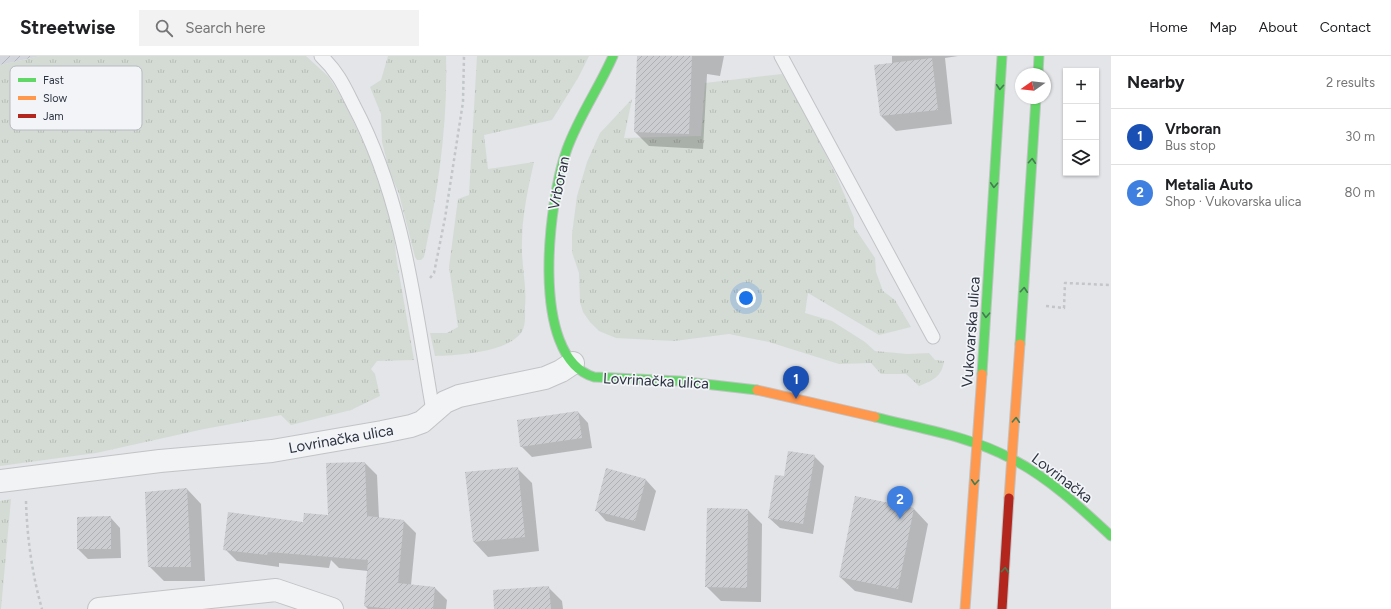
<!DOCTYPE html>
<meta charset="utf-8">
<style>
body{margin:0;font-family:Figtree,sans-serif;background:#f2f2f2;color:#202124}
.controls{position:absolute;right:12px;top:12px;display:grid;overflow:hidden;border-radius:0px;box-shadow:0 1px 3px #0004}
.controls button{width:36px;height:36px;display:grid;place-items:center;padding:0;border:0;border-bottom:1px solid #e0e0e0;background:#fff;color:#202124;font:20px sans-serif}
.compass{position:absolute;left:1015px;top:12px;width:36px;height:36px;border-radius:50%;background:#fff;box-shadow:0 1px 3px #0004;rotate:256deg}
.you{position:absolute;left:746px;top:242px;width:14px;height:14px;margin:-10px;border:3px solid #fff;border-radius:50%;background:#1a73e8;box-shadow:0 0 0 6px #1a73e833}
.badge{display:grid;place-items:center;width:26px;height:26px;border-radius:50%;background:#db2777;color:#fff;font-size:13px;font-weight:700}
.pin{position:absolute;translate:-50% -33px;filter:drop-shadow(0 1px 2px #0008)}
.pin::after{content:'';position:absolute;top:21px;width:14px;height:12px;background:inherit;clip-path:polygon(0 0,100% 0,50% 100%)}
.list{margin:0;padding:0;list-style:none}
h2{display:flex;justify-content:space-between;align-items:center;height:52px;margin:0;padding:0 16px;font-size:17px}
h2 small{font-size:13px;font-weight:400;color:#757577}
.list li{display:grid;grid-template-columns:26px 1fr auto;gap:12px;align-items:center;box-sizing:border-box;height:56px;padding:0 16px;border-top:1px solid #e0e0e0}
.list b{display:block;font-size:15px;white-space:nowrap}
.list p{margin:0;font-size:13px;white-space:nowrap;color:#757577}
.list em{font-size:13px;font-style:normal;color:#757577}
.icon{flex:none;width:22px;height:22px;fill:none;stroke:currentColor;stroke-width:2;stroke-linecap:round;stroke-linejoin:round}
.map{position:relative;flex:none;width:1111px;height:553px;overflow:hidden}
header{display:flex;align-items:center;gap:24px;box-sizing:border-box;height:56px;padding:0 20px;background:#fff;border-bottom:1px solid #e0e0e0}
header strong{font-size:19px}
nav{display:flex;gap:22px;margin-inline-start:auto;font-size:14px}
.search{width:280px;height:36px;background:#f2f2f2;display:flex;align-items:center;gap:10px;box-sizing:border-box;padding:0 14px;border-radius:0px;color:#757577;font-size:15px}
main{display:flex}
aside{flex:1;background:#fff}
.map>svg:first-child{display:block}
.industrial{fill:url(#industrial-furrows)}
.grass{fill:url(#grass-tufts)}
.shadow{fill:#0003}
.building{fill:url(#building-hatch)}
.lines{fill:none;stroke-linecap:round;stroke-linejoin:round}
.lane-casing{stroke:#c2c3c6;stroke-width:15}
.street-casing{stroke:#c2c3c6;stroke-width:24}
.fast-casing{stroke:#c2c3c6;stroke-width:11}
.slow-casing{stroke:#c2c3c6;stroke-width:11}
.jam-casing{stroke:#c2c3c6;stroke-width:11}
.path{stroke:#c3c6c8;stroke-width:2.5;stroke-dasharray:3 3;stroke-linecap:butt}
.lane{stroke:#f2f3f5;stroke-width:13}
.street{stroke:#f2f3f5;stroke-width:22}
.fast{stroke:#63d668;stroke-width:9}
.slow{stroke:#ff974d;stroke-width:9}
.jam{stroke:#b3261e;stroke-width:9}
.oneway{stroke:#457c52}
.labels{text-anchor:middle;stroke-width:3.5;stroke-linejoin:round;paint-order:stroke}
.street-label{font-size:15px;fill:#2c3340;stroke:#f2f4f7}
.key{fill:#f2f4f7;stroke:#b7bac0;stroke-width:1}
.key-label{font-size:11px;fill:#2c3340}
</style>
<header>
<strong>Streetwise</strong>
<div class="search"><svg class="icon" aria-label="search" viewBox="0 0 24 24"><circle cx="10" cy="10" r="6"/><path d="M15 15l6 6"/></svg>Search here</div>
<nav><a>Home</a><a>Map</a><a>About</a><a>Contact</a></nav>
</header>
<main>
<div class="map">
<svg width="1111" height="553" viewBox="0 0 1111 553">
<defs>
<pattern id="industrial-furrows" width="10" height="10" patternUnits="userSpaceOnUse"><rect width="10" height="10" fill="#d2d5db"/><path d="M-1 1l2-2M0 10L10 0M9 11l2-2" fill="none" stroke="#b4b7bd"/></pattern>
<pattern id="grass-tufts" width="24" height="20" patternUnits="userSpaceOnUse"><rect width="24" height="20" fill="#d4dbd4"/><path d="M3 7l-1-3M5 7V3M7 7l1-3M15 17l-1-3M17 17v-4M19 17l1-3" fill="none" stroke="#b6bcb7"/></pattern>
<pattern id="building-hatch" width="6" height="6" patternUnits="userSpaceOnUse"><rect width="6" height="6" fill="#cccdd0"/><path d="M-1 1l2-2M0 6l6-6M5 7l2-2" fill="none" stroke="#afb0b4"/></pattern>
</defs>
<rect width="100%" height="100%" fill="#e3e5e8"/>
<path class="industrial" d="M 0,0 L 40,0 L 0,9 Z"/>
<path class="grass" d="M 40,0 L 306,0 L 329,21 L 345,47 L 368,97 L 382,137 L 394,173 L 396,200 L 414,304 L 377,305 L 371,313 L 375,318 L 380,340 L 351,354 L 291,369 L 281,359 L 204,373 L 96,397 L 0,410 L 0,9 Z
M 388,0 L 446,0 C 448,68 438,135 424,201 L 421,204 L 417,204 L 415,201 L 399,138 L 389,114 L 382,86 L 381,58 L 370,31 L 381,24 Z
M 477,0 L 589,0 L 578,22 L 552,64 L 484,79 L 488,113 L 534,106 C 528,133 522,159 522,187 C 521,208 527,229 525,251 C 525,259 526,270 521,277 C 505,297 458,299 435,300 L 430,277 L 447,277 L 458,271 L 449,211 L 458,143 L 469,139 Z
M 782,18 L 804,55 L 837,121 L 854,162 L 854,171 L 875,202 L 876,216 L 883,235 L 895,244 L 911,271 L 879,279 L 808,237 L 805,257 L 832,265 L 865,286 L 875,295 L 907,298 L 929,297 L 935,304 L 944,305 C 942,320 933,325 919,330 L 906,318 L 881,318 L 871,307 L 839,308 L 769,286 L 729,278 L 674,285 L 616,282 L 599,275 L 590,266 L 583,256 L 580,246 L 579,217 L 572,196 L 572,178 L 577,140 L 587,106 L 600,77 L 632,43 L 624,82 L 701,80 L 705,27 Z
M 11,443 L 1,553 L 0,553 L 0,445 Z"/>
<path class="shadow" d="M 655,0 L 724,0 L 720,20 L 707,18 L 703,93 L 649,90 L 635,76 Z
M 892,0 L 958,0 L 945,2 L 952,68 L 896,75 L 881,60 L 876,10 L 892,8 Z
M 578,356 L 588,367 L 592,392 L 532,401 L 521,390 Z
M 814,400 L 824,410 L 813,478 L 780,472 L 769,462 L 785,421 Z
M 365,407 L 377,419 L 379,462 L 404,465 L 416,477 L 411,529 L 435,532 L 447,544 L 446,553 L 368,553 L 365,550 L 368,515 L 339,512 L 331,504 L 329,512 L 279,507 L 279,511 L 237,505 L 225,493 L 329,460 Z
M 517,412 L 532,427 L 539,495 L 488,501 L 474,486 Z
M 607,414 L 646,424 L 656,435 L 645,475 L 606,465 L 596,454 Z
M 187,433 L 201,448 L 205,525 L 164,525 L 149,510 Z
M 914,453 L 928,468 L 912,547 L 855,535 L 840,521 Z
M 748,454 L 762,468 L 761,546 L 721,545 L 706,530 Z
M 110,461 L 120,472 L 121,502 L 88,503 L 78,493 Z
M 548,531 L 562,545 L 563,553 L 495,553 Z"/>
<path class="building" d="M 637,0 L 692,0 L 689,78 L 634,76 Z
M 932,2 L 938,54 L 880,60 L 874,9 Z
M 578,355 L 582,382 L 520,391 L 517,364 Z
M 788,395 L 815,399 L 803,468 L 768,462 L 775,419 L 784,420 Z
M 365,406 L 367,460 L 404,464 L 398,527 L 435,531 L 433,553 L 391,553 L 364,550 L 368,504 L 268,496 L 267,499 L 223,494 L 228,456 L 303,466 L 304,457 L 328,459 L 326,407 Z
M 518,411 L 525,481 L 473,486 L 465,416 Z
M 606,412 L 646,423 L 635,465 L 595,455 Z
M 187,432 L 191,511 L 148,511 L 145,436 Z
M 855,440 L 914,452 L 898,533 L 839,521 Z
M 707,452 L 748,453 L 747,532 L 705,531 Z
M 111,460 L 111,493 L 77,493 L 77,461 Z
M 549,530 L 551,553 L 494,553 L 493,534 Z"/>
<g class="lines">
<g class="lane-casing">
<path id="lane" d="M 321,0 C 338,16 344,30 354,50 C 404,144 415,252 433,355
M 781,0 L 933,281"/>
</g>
<g class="street-casing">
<path id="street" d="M 0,425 L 160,405 L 272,395 L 382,376 L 411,370 L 422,366 L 445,346 L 459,340 L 545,322 L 561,315 L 573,307
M 99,553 L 276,534 L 332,553"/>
</g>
<g class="fast-casing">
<path id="fast" d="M 613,0 C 599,32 579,60 567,93 C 549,142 528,301 594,321 L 679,325 L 757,334
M 1038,18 L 1039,0
M 1020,288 L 1036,42
M 982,318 L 1002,0
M 875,361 C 921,373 970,380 1012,403 C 1048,421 1082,453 1111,480"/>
</g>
<g class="slow-casing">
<path id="slow" d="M 757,334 L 875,361
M 1009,442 L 1020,288
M 965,553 L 982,318"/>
</g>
<g class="jam-casing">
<path id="jam" d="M 1002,553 L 1009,442"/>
</g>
<path class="path" d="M 430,222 L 434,217 L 445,162 L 463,46 L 464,0
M 1046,250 L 1064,252 L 1065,227 L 1111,229
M 26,445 C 27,481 32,518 42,553"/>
<use href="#lane" class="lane"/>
<use href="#street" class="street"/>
<use href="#fast" class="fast"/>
<use href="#slow" class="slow"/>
<use href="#jam" class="jam"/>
</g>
<defs><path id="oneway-chevron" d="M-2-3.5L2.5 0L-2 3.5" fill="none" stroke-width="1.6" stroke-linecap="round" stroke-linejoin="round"/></defs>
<g class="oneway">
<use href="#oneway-chevron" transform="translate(1000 31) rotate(94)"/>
<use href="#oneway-chevron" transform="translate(1032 105) rotate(-86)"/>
<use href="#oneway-chevron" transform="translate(994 129) rotate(93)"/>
<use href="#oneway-chevron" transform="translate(1024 234) rotate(-86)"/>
<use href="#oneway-chevron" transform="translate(986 259) rotate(93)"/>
<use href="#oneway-chevron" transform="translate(1016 364) rotate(-87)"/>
<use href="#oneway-chevron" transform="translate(975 426) rotate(94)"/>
<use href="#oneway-chevron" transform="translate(1005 514) rotate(-86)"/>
</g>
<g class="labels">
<g class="street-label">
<text transform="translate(559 127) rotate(-78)" y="5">Vrboran</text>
<text transform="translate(971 276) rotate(-86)" y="5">Vukovarska ulica</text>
<text transform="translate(656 325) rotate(3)" y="5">Lovrinačka ulica</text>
<text transform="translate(341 383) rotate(-10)" y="5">Lovrinačka ulica</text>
<text transform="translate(1062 422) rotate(37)" y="5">Lovrinačka</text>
</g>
</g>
<rect x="10" y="10" width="132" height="64" rx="6" class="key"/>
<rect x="18" y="22" width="18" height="4" fill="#63d668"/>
<rect x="18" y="40" width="18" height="4" fill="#ff974d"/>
<rect x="18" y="58" width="18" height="4" fill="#b3261e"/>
<g class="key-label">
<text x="43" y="28">Fast</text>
<text x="43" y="46">Slow</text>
<text x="43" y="64">Jam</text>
</g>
</svg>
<div class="controls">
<button>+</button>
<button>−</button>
<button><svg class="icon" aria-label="layers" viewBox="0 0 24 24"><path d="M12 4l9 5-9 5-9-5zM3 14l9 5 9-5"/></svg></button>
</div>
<svg class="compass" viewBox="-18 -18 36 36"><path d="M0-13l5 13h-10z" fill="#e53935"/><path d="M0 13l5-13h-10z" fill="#757577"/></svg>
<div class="you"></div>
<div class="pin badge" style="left:796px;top:343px;background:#1a4fb4">1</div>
<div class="pin badge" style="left:900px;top:463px;background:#3f7fe0">2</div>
</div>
<aside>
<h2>Nearby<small>2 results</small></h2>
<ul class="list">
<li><span class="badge" style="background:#1a4fb4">1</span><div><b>Vrboran</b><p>Bus stop</p></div><em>30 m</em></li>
<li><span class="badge" style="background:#3f7fe0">2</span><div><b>Metalia Auto</b><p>Shop · Vukovarska ulica</p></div><em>80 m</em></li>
</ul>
</aside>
</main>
